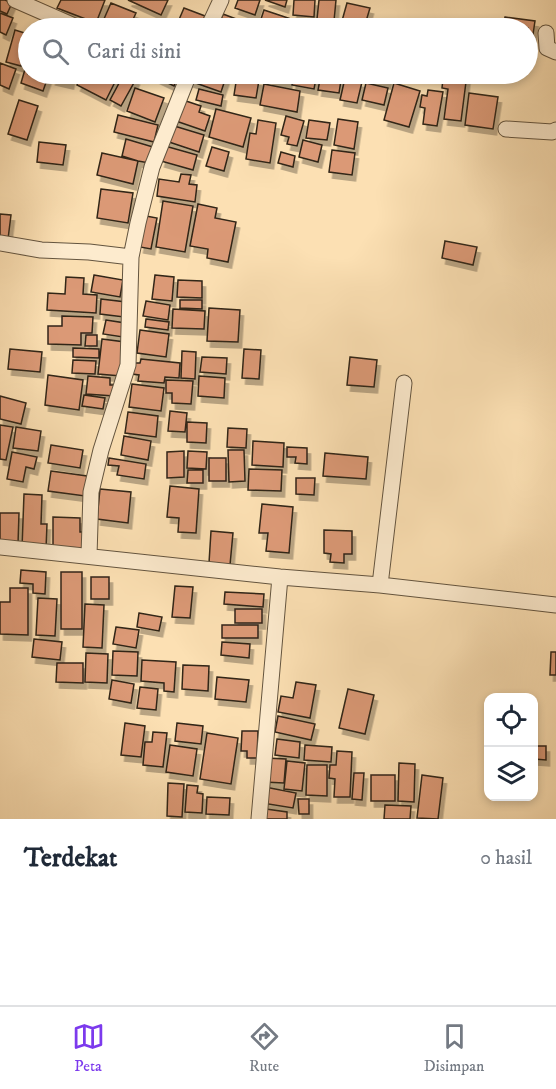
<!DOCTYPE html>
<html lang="id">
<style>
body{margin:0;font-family:"IM FELL DW Pica",serif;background:#f2f2f3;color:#1f2937}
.controls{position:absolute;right:18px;bottom:18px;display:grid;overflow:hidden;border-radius:12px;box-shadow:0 3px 9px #0003}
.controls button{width:54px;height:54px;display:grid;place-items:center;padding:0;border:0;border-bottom:2px solid #e0e1e3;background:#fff;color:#1f2937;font:30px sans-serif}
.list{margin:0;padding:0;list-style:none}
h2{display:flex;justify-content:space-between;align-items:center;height:78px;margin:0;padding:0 24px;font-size:26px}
h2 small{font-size:20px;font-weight:400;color:#747a83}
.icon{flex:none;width:33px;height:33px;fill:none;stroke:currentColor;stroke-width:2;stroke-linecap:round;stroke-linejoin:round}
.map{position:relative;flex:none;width:556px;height:819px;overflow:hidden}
.search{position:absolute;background:#fff;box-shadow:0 3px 9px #0003;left:18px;right:18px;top:18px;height:66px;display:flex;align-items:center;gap:15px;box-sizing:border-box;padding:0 21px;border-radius:33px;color:#747a83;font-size:22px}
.sheet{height:186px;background:#fff}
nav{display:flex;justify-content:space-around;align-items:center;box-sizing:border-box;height:84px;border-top:2px solid #e0e1e3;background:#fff;font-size:16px;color:#747a83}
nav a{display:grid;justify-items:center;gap:3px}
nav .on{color:#7c3aed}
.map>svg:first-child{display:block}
.building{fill:#db9976;stroke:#302518;stroke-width:1.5;filter:url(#shadow)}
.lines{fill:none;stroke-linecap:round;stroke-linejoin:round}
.minor-casing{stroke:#63543f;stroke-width:17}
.minor{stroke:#fdebce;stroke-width:15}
</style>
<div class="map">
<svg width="556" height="819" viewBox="0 0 556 819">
<defs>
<filter id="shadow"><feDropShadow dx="3.5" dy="6" stdDeviation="0" flood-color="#0004"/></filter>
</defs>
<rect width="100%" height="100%" fill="#fce0b3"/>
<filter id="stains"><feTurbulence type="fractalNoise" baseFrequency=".00333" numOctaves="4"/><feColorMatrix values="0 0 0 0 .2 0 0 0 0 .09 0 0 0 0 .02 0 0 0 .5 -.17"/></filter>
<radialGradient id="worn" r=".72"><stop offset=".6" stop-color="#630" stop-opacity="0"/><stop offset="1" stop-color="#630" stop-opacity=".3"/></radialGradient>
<path class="building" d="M 0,0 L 5,0 L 12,3 L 7,14 L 0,11 Z
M 61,0 L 105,0 L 96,23 L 57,8 Z
M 128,0 L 168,0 L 161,15 Z
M 238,0 L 260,0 L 255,15 L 235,8 Z
M 265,0 L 287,0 L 285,7 Z
M 294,0 L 315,0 L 314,17 L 293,15 Z
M 319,0 L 336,0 L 334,21 L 317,19 Z
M 111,3 L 136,13 L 130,26 L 122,23 L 120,28 L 100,28 Z
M 347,3 L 370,8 L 364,28 L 340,28 Z
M 184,8 L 205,16 L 200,28 L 197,28 L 178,22 Z
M 264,10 L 291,19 L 288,28 L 258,28 Z
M 0,13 L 13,18 L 6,35 L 0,32 Z
M 223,14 L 252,25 L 251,28 L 218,28 Z
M 505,17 L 535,21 L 532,41 L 528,41 L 528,28 L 503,28 Z
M 15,30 L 28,34 L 28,39 L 21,66 L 6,62 Z
M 28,59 L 28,74 L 49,74 L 43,91 L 21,83 Z
M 0,63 L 16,69 L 9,89 L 0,85 Z
M 54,74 L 72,74 L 70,83 L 52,79 Z
M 83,74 L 119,74 L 106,100 L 77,85 Z
M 124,74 L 136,79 L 121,106 L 110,100 Z
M 149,74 L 175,74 L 178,75 L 174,86 Z
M 192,74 L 227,74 L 221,92 L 190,81 Z
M 270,74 L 290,74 L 288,83 L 269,79 Z
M 294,74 L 317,74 L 314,89 L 292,85 Z
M 321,74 L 342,74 L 339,93 L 318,90 Z
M 361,74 L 389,74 L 387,83 L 360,77 Z
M 448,74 L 467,74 L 461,121 L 444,119 L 448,89 L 442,88 L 443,79 L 447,80 Z
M 237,76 L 259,80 L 256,98 L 234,95 Z
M 345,78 L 362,82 L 357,103 L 340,100 Z
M 366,83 L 388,88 L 384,105 L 362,100 Z
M 394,83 L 420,91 L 409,127 L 384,120 Z
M 264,84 L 300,91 L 297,112 L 260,105 Z
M 135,88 L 164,98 L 155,122 L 127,111 Z
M 199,89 L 223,95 L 221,106 L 196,100 Z
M 428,90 L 443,92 L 437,126 L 423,124 L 425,108 L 420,107 L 422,95 L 427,96 Z
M 469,93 L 498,97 L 493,129 L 465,125 Z
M 180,99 L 201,106 L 199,112 L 210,116 L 205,131 L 173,120 Z
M 19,100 L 38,106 L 27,140 L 8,134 Z
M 216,109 L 251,118 L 243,147 L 209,137 Z
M 118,115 L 158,125 L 154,142 L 114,132 Z
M 286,116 L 304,121 L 297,146 L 287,144 L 289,137 L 281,135 Z
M 338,119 L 358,122 L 354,149 L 334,145 Z
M 258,120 L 276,123 L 270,163 L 246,159 L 250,133 L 256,134 Z
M 309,120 L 330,123 L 327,140 L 306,138 Z
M 171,125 L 204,135 L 199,152 L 166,141 Z
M 126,139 L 153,147 L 149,163 L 138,161 L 122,156 Z
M 303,140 L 322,145 L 318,162 L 299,157 Z
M 39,142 L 66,145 L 63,165 L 37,162 Z
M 165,146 L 197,155 L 193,170 L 161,161 Z
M 212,147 L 229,152 L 224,171 L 206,166 Z
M 332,150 L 355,153 L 352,175 L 329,172 Z
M 281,152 L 295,156 L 293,167 L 278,163 Z
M 102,153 L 138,161 L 133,184 L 97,175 Z
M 181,174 L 191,175 L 189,184 L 197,185 L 195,202 L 157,196 L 159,179 L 179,182 Z
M 101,189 L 133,193 L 128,223 L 97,218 Z
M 163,201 L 193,206 L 185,252 L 156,247 Z
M 198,204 L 217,208 L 215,218 L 236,222 L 228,262 L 207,258 L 208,249 L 190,246 Z
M 0,214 L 11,215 L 8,239 L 0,238 Z
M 146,216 L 157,218 L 151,249 L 140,247 Z
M 445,241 L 477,247 L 473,265 L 442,258 Z
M 94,275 L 123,280 L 120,297 L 91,292 Z
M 155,275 L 174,277 L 172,301 L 152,299 Z
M 66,277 L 84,278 L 83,294 L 97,295 L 96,313 L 47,310 L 48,293 L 65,294 Z
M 178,280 L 202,281 L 202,298 L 177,297 Z
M 101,299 L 126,302 L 124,317 L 100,314 Z
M 180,300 L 202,300 L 202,309 L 180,308 Z
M 146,301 L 170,305 L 168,320 L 143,316 Z
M 209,308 L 240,310 L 238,342 L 207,341 Z
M 173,309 L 205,311 L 204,329 L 172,328 Z
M 62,316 L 93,317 L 92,333 L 81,333 L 81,345 L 48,344 L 48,326 L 62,326 Z
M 146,319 L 169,322 L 168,330 L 145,327 Z
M 106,320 L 125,323 L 123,337 L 103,334 Z
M 140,330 L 169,334 L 166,357 L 137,353 Z
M 86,335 L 97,335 L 97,346 L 85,346 Z
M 102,339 L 125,342 L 121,376 L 98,374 Z
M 73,348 L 99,349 L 99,358 L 73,357 Z
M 10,349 L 42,352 L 40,372 L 8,369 Z
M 244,349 L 261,350 L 259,379 L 242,378 Z
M 182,351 L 196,352 L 195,379 L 181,378 Z
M 202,357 L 227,358 L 226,374 L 200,372 Z
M 350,357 L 377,360 L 374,387 L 347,385 Z
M 141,359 L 180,363 L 179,378 L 165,377 L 164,383 L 138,381 L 139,375 L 132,374 L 134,363 L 140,363 Z
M 73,360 L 96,361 L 95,374 L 72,373 Z
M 48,375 L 83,380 L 79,410 L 45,405 Z
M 88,376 L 110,378 L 110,385 L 115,385 L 114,396 L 86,394 Z
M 199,376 L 225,378 L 224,398 L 198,396 Z
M 166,380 L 193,381 L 191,404 L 172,403 L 172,393 L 166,393 Z
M 132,384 L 164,388 L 161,411 L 129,407 Z
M 84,395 L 105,398 L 103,409 L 82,406 Z
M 0,396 L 26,403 L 21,424 L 0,419 Z
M 170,411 L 187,413 L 185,432 L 168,431 Z
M 128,412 L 158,416 L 156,437 L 125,433 Z
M 187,422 L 207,423 L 206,443 L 187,442 Z
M 0,425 L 13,427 L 6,460 L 0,459 Z
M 16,427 L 41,431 L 38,451 L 13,448 Z
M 228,428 L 247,429 L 246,448 L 227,447 Z
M 124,436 L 151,441 L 148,460 L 121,455 Z
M 253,441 L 284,443 L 283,467 L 252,465 Z
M 51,445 L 83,450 L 80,468 L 48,463 Z
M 287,447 L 307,448 L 307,464 L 295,463 L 296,457 L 287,457 Z
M 228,450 L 244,450 L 245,481 L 229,482 Z
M 184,451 L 184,477 L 167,478 L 167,452 Z
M 188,451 L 207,452 L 206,469 L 187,468 Z
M 12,452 L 37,457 L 34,469 L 26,467 L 23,482 L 7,479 Z
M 325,453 L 368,457 L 366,479 L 323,476 Z
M 109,458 L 146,464 L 144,479 L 117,475 L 119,466 L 108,465 Z
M 209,458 L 226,458 L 226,481 L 209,481 Z
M 249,469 L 282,470 L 281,491 L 248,490 Z
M 188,470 L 203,470 L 203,483 L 187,483 Z
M 51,471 L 87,476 L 85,496 L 48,491 Z
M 296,478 L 315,478 L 314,495 L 296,494 Z
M 170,486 L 199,489 L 196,533 L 178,532 L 179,518 L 167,517 Z
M 100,489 L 131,492 L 128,523 L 97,519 Z
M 24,494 L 42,495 L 41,524 L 47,524 L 46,549 L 22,548 Z
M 262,504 L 293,507 L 289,553 L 266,551 L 268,533 L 259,533 Z
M 0,513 L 19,513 L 18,544 L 0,544 Z
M 53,517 L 80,518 L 80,532 L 86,532 L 85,548 L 53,547 Z
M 324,530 L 352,531 L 352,554 L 344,554 L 344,563 L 330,562 L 331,554 L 324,553 Z
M 211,531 L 233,533 L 230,565 L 209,563 Z
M 21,570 L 46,572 L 45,594 L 33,593 L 33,584 L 20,583 Z
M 61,572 L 82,572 L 82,629 L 61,629 Z
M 91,577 L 109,577 L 109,599 L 91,599 Z
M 175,586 L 193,587 L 190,618 L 172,617 Z
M 10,588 L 28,588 L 28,635 L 0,634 L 0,602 L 10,602 Z
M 225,592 L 264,594 L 263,607 L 224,604 Z
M 38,598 L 57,599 L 55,636 L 36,635 Z
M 85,604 L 104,605 L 102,648 L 83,647 Z
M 235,609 L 262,609 L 262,623 L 235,623 Z
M 139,613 L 162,617 L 159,631 L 137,627 Z
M 222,625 L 258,625 L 258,638 L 222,638 Z
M 116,627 L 139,630 L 136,648 L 113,644 Z
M 34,639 L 62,642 L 60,660 L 32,657 Z
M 222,642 L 250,644 L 249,658 L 221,655 Z
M 113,651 L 138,652 L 137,676 L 112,675 Z
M 551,652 L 556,652 L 556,675 L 550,675 Z
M 86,653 L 108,654 L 107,683 L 85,682 Z
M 142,660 L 176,662 L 174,692 L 164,691 L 164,683 L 141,681 Z
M 57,663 L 83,663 L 83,683 L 56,682 Z
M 183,665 L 209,666 L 208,691 L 182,689 Z
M 217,677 L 249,680 L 246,702 L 215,699 Z
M 112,680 L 134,684 L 131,703 L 109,699 Z
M 296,682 L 316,685 L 310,718 L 278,712 L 281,696 L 293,698 Z
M 140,687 L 158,689 L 156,710 L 137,708 Z
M 348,689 L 374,695 L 365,734 L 339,728 Z
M 278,716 L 315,724 L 311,740 L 275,732 Z
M 125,723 L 145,726 L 141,757 L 121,755 Z
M 177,723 L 203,726 L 201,744 L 175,741 Z
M 242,731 L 258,731 L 257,758 L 247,758 L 247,751 L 241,751 Z
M 153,732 L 167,733 L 163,767 L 143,765 L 145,742 L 152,742 Z
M 207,733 L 238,738 L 231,784 L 200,779 Z
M 277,739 L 300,742 L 299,758 L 275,755 Z
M 170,745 L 197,749 L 193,776 L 166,772 Z
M 305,745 L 332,747 L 331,762 L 304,760 Z
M 534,746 L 546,746 L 546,760 L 534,759 Z
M 337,751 L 352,752 L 350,797 L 334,797 L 335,779 L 329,778 L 330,765 L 336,765 Z
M 266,758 L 286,759 L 284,783 L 264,782 Z
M 287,761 L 305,763 L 302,791 L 284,789 Z
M 399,763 L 415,764 L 414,802 L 398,801 Z
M 307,765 L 327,765 L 327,796 L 306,795 Z
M 354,773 L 364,773 L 362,800 L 352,799 Z
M 371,775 L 395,775 L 395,801 L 371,801 Z
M 422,775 L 443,778 L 438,819 L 417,818 Z
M 168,783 L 184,784 L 182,817 L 167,816 Z
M 187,785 L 198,786 L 197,793 L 203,794 L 202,813 L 185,812 Z
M 265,787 L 296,793 L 293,808 L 262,803 Z
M 207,797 L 230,798 L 229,815 L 206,814 Z
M 298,799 L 309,799 L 309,814 L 299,814 Z
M 385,805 L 411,806 L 410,819 L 384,819 Z
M 266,809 L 287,812 L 287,819 L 264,819 Z"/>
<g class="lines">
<g class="minor-casing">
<path id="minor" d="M 15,0 L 79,28
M 208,28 L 221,0
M 546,33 L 547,48 L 556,52
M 506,129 L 552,132 L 556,130
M 0,243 L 41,250 L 89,252 L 131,257
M 0,547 L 280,577 L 380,585 L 556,605
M 89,556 L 91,492 L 101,450 L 128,365 L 131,257 L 138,223 L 152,167 L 189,74
M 380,585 L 404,383
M 259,819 L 280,577"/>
</g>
<use href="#minor" class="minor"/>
</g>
<rect width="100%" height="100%" filter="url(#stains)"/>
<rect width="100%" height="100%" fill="url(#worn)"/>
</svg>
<div class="controls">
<button><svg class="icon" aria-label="locate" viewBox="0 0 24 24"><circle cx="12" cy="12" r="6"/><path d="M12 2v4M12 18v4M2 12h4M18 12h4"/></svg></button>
<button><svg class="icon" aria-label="layers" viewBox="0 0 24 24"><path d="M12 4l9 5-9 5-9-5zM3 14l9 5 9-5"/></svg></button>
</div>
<div class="search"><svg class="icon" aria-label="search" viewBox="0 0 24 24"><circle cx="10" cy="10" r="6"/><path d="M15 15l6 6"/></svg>Cari di sini</div>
</div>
<section class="sheet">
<h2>Terdekat<small>0 hasil</small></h2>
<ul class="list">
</ul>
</section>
<nav>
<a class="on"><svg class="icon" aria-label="map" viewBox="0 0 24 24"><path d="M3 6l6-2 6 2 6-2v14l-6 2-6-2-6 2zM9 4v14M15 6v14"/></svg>Peta</a>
<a><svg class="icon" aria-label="directions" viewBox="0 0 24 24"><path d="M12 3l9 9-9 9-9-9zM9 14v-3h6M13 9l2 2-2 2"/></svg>Rute</a>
<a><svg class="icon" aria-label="saved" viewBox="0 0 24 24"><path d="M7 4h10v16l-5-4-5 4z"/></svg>Disimpan</a>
</nav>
